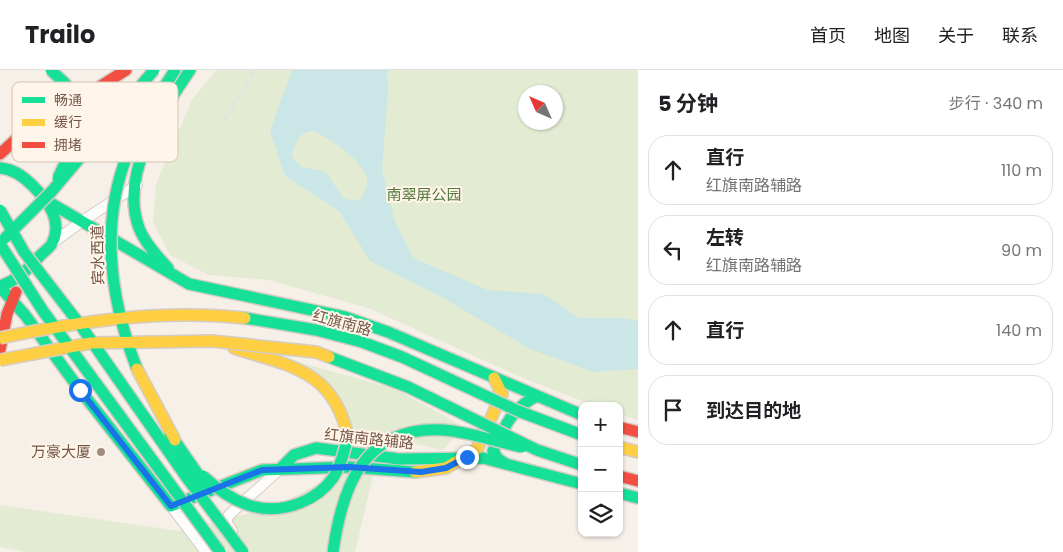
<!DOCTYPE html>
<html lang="zh">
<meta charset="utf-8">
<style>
body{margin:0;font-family:Poppins,"Noto Sans SC",sans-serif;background:#f2f2f2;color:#202124}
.controls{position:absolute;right:15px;bottom:15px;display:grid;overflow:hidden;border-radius:10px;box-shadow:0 1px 4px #0004}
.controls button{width:45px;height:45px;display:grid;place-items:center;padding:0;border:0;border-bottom:1px solid #e0e0e0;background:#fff;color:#202124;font:25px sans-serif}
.compass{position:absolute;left:518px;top:15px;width:45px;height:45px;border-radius:50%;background:#fff;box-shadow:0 1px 4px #0004;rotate:315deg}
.stop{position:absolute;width:15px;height:15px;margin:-11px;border:4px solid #1a73e8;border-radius:50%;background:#fff}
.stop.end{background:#1a73e8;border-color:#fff;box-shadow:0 1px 5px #0008}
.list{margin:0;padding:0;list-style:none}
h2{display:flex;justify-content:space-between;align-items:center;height:65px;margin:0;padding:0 20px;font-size:21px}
h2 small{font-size:16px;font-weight:400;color:#757577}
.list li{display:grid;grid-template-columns:32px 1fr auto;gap:15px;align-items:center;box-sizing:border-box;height:70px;margin:0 10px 10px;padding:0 10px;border:1px solid #e0e0e0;border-radius:20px}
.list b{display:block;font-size:19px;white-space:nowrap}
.list p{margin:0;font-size:16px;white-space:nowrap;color:#757577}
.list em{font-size:16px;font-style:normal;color:#757577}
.icon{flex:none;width:28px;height:28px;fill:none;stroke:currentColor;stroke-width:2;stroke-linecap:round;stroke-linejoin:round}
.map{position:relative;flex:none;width:638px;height:482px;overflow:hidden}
header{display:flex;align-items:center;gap:30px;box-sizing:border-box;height:70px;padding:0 25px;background:#fff;border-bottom:1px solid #e0e0e0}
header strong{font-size:24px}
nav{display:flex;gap:28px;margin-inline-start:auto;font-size:18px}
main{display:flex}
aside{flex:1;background:#fff}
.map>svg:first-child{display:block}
.green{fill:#e3ecd3;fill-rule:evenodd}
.water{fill:#cae6e6;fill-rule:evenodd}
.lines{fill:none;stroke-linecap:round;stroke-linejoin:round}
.street-casing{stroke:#d4ccc5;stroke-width:12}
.fast-casing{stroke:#d5ccc4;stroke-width:14}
.slow-casing{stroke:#d5ccc4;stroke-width:14}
.jam-casing{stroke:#d5ccc4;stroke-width:14}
.street{stroke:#fefdfc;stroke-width:10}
.fast{stroke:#16e098;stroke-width:11}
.slow{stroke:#ffcf43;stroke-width:11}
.jam{stroke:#f24e42;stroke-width:11}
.rail{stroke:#e4e1e4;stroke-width:2.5;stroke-dasharray:8 5;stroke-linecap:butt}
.fast-bridge-casing{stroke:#d5ccc4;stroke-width:14;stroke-linecap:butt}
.slow-bridge-casing{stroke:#d5ccc4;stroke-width:14;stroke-linecap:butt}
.fast-bridge{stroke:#16e098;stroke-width:11}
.slow-bridge{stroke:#ffcf43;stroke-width:11}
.route{stroke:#1a73e8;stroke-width:6}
.poi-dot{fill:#a28c81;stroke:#fff5e8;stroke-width:2}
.labels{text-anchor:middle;stroke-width:4;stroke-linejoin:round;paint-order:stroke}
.park-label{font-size:15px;fill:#547941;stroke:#fff5e8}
.street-label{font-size:15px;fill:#745649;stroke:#fff5e8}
.poi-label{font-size:15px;fill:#745649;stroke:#fff5e8;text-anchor:end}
.key{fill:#fff5e8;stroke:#d5c5b8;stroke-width:1}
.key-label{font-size:14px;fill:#745649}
</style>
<header>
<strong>Trailo</strong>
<nav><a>首页</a><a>地图</a><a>关于</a><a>联系</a></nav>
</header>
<main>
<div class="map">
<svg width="638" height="482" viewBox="0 0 638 482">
<rect width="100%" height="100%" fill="#f6f0e8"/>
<path class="green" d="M 216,0 L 638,0 L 638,350 L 619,344 L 619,336 L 595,336 L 525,309 L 368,238 L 268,210 L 208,205 L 170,185 L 153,153 L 156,114 L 192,30 ZM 526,22 L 556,22 L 556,52 L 526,52 Z
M 287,289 L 396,319 L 464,357 L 443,380 L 382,367 L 355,482 L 26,482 L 0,477 L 0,435 L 179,461 L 275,437 L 319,413 L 343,380 L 335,336 Z"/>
<path class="water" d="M 292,0 L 387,0 L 388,22 L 382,99 L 394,149 L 413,188 L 488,220 L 544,224 L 579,248 L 622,248 L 638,251 L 638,299 L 593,302 L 530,279 L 445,229 L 370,191 L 339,141 L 285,106 L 270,61 ZM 313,61 C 328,67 361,89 366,106 C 369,114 365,122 361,129 L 355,131 L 343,128 L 328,105 L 323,101 L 301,97 L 292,86 C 295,72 298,63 313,61 Z"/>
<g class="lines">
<g class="street-casing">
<path id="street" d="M 50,175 L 81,152 L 137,115
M 171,436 L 206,482
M 232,461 L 226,451 L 229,445 L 281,398"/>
</g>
<g class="fast-casing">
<path id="fast" d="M 0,98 C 14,99 24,107 33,116 C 49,132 64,153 51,175 C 47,180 41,184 37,189 C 26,201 16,211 0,216
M 47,131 L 189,214 L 345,247 L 388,262 L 582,345
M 168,198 C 157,186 145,173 139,158 C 119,104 161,42 190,0
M 0,217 L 25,245 L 80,320 L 171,436 L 262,400 L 349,397 L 415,402
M 506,394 L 498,389 L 493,381 C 504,357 512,338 537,326
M 281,398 L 294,385 L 316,378 L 399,389 L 483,388 L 582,414
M 619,423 L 638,428"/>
</g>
<g class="slow-casing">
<path id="slow" d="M 234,278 C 291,296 335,301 348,368
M 619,377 L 638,382
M 415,402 L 446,398 L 477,379 L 502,324 L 494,308"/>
</g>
<g class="jam-casing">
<path id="jam" d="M 0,84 L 14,71 L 126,0
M 0,280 L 7,244 L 16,222
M 619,357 L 638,362
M 619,406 L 638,411"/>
</g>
<use href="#street" class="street"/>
<use href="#fast" class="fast"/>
<use href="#slow" class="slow"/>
<use href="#jam" class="jam"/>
<path class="rail" d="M 224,51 L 254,0"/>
<g class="fast-bridge-casing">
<path id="fast-bridge" d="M 51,0 C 56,6 64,11 68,17 C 87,44 71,82 58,108
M 0,140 L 24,182 L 81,256 L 187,408 L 243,482
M 5,168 L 52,121 L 154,0
M 0,174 L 43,241 L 220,482
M 245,248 L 316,260 L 362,272 L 402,287 L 518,341 L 582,365
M 329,287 L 408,317 L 537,380 L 582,395
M 137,299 C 110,229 99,155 128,83 C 139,54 158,27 175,0
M 170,364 L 208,419
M 203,406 C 231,432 262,448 300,433 C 313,428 325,419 333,408 C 341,396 344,381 348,368
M 333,482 C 342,416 364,355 444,360 C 470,362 496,372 522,377"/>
</g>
<g class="slow-bridge-casing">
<path id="slow-bridge" d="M 0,268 C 81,251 162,239 245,248
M 0,290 L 91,273 L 212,271 L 316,282 L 329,287
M 137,299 L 175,370"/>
</g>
<use href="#fast-bridge" class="fast-bridge"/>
<use href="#slow-bridge" class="slow-bridge"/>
</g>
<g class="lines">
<path class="route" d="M 80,320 L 171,436 L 262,400 L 349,397 L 421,402 L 446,398 L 467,387"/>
</g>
<circle class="poi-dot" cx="101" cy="382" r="5"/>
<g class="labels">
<g class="park-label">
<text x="424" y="130">南翠屏公园</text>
</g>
<g class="street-label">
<text transform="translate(98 185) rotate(-91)" y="5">宾水西道</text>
<text transform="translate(342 253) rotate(15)" y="5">红旗南路</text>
<text transform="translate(369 369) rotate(6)" y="5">红旗南路辅路</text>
</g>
<g class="poi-label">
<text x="91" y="387">万豪大厦</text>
</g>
</g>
<rect x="12" y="12" width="166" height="80" rx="8" class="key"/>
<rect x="22" y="27" width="23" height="6" fill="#16e098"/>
<rect x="22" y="49" width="23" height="7" fill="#ffcf43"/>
<rect x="22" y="72" width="23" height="6" fill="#f24e42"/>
<g class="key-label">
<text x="54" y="35">畅通</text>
<text x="54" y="57">缓行</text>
<text x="54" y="80">拥堵</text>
</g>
</svg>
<div class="controls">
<button>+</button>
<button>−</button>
<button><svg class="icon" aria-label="layers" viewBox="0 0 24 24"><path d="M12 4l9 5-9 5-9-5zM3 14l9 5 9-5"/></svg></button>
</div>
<svg class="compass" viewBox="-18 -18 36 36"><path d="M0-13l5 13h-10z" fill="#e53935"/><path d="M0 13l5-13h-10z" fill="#757577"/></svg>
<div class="stop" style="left:80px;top:320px"></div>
<div class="stop end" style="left:467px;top:387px"></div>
</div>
<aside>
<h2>5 分钟<small>步行 · 340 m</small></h2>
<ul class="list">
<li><svg class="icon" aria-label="ahead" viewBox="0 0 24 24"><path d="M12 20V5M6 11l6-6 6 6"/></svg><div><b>直行</b><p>红旗南路辅路</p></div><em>110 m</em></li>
<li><svg class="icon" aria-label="left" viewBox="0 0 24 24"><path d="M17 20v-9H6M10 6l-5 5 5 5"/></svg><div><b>左转</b><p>红旗南路辅路</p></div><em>90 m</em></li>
<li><svg class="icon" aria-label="ahead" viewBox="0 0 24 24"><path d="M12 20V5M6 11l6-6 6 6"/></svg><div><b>直行</b></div><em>140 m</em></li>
<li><svg class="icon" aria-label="arrive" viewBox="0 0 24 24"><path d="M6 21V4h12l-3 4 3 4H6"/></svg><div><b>到达目的地</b></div></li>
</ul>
</aside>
</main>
